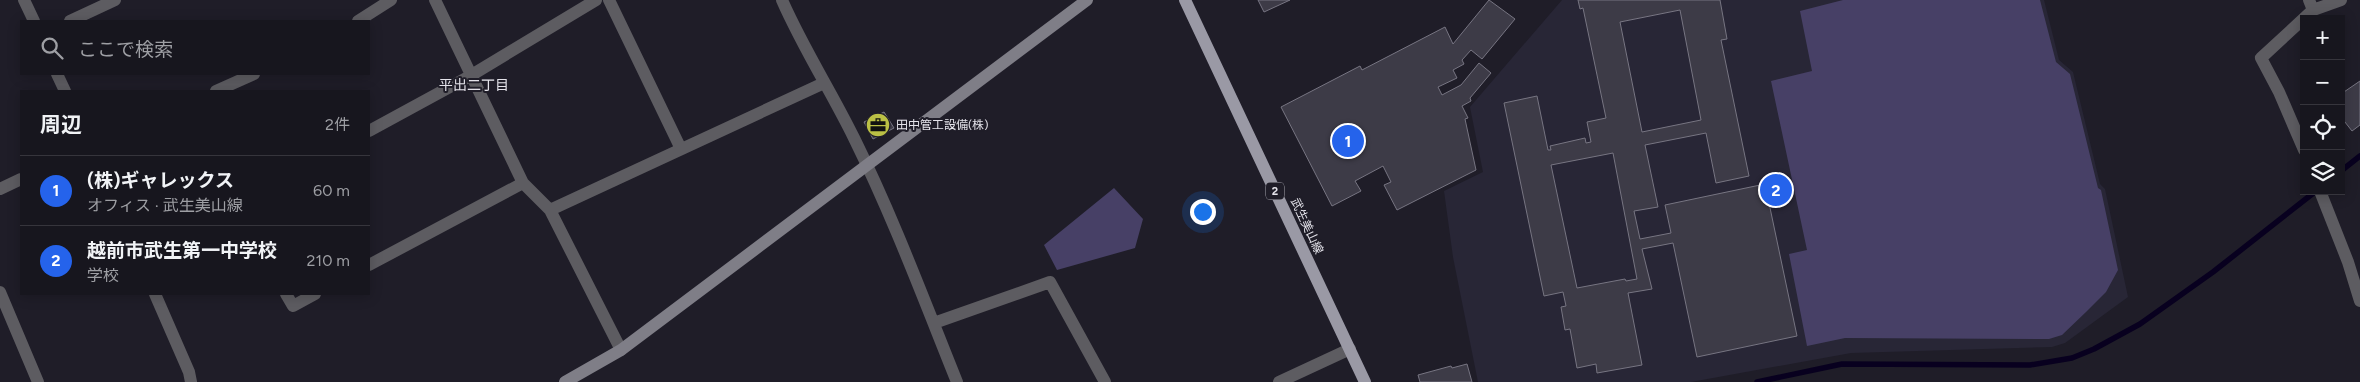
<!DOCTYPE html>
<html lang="ja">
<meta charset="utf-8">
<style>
body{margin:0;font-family:Figtree,"Noto Sans JP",sans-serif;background:#201f27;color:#f1f3f6}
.controls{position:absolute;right:15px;top:15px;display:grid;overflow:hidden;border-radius:0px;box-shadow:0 2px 12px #0003}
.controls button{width:45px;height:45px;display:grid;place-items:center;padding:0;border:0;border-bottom:1px solid #36353c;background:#17161e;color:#f1f3f6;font:25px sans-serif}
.you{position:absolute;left:1202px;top:211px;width:18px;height:18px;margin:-12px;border:4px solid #fff;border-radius:50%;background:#1a73e8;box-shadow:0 0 0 8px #1a73e833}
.badge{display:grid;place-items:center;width:32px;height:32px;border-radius:50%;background:#2563eb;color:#fff;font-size:16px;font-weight:700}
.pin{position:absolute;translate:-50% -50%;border:2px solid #fff;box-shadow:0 1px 5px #0006}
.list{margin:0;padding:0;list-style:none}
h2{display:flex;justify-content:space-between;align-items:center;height:65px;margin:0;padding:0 20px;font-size:21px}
h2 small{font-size:16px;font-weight:400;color:#9e9fa4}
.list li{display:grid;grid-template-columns:32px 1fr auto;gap:15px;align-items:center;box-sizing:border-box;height:70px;padding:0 20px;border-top:1px solid #36353c}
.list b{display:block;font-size:19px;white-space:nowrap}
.list p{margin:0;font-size:16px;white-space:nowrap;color:#9e9fa4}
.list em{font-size:16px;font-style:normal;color:#9e9fa4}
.icon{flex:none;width:28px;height:28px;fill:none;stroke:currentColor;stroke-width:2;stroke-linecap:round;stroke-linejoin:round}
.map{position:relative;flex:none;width:2360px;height:382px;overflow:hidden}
.search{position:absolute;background:#17161e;box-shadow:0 2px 12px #0003;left:20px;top:20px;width:350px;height:55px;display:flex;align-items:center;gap:12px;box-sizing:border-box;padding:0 18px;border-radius:0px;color:#9e9fa4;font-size:19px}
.panel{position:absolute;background:#17161e;box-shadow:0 2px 12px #0003;left:20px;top:90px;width:350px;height:205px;border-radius:0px}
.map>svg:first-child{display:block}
.built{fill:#282636}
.green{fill:#474066}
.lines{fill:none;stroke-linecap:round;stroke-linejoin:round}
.stream{stroke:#08001f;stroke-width:5.5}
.building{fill:#3d3b47;stroke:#777582;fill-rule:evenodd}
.street{stroke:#5d5c61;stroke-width:12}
.secondary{stroke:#7f7e87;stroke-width:12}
.primary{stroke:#9a99a5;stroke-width:12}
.labels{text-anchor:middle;stroke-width:4;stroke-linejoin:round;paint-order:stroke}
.shield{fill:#1f1d28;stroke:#a9a8b0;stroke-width:1}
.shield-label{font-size:11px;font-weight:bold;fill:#e4e3ea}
.poi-label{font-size:12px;fill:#e4e3ea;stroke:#1f1d28;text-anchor:start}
.street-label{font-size:12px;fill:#e4e3ea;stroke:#1f1d28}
.neighbourhood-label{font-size:14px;fill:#e4e3ea;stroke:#1f1d28}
</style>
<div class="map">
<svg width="2360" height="382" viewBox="0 0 2360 382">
<rect width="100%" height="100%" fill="#1f1d28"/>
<path class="built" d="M 1562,0 L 2044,0 L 2059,60 L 2073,72 L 2100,184 L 2105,189 L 2128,297 L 2065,343 L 2052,347 L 1851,353 L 1691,382 L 1478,382 L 1453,257 L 1444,191 L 1483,172 L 1470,107 Z"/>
<path class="green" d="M 1843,0 L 2040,0 L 2056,62 L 2070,74 L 2098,188 L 2101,190 L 2118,270 L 2106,292 L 2086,312 L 2062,335 L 2049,339 L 1845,338 L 1807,346 L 1789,254 L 1807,250 L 1771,81 L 1812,71 L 1800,11 Z
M 1114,188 L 1143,219 L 1135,248 L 1057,270 L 1044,245 Z"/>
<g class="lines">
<path class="stream" d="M 2341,171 L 2360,156
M 1757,382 L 1842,364 L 2030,365 L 2072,358 L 2094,349 L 2140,324 L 2213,272 L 2316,191"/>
</g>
<path class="building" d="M 1258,0 L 1290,0 L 1264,12 Z
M 1489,0 L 1515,19 L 1482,59 L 1471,50 L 1462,60 L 1464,64 L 1453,70 L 1457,78 L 1438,87 L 1442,95 L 1461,85 L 1479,63 L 1491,73 L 1470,98 L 1471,101 L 1462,106 L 1468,118 L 1465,119 L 1476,170 L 1397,210 L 1384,185 L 1391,182 L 1383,166 L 1355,181 L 1361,191 L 1332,206 L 1281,107 L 1360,66 L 1362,70 L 1445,27 L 1453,44 Z
M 1578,0 L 1720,0 L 1727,39 L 1721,40 L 1749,176 L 1716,183 L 1706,133 L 1645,145 L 1658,207 L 1634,211 L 1640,239 L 1671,233 L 1665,205 L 1765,184 L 1797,336 L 1697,357 L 1673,243 L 1642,249 L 1652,289 L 1628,293 L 1642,365 L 1597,373 L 1596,364 L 1577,368 L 1570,329 L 1565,330 L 1561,307 L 1566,306 L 1563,292 L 1544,296 L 1504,103 L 1537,96 L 1548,150 L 1551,150 L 1550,146 L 1585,138 L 1586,143 L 1591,142 L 1587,122 L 1606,118 L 1583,8 L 1580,9 ZM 1680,10 L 1701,120 L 1642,132 L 1620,22 ZM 1613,153 L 1637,279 L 1626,281 L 1625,279 L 1577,288 L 1551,165 Z
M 2360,81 L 2360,125 L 2352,131 L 2341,117 L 2341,94 Z
M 884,112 L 894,128 L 873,139 L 864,122 Z
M 1467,364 L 1472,382 L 1420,382 L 1418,375 L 1451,366 L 1452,368 Z"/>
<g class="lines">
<path class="street" d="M 24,0 L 34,21
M 435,0 L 523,183 L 550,210 L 621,350
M 609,0 L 681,149
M 782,0 C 803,48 831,91 854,138 C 893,217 924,300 957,382
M 2313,10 L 2341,0
M 70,21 L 115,0
M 358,21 L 391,0
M 57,74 L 65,91
M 216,91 L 254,74
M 369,131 L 470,76 L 596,0
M 2304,150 L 2279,92 L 2261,58 L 2313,10 L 2309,0
M 0,189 L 21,179
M 2320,191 L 2348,262 L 2360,301
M 550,210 L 824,83
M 369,265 L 523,183
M 0,292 L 38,382
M 155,294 L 189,372 L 191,382
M 286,294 L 293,306 L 315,294
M 934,323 L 1050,282 L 1105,382
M 1279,382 L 1350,349"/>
<path class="secondary" d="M 565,382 L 621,350 L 1087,0"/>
<path class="primary" d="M 1185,0 L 1365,382"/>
</g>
<defs>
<g id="office-disc" transform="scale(1.25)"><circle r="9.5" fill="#bbc045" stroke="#1f1d28"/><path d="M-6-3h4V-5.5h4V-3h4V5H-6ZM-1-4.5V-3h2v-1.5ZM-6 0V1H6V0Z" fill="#111"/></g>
</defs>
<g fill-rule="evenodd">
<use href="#office-disc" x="878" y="125"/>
</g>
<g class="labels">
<rect class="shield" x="1266" y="182.5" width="18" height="17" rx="4"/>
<g class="shield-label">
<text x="1275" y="195">2</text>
</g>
<g class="poi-label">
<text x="896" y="129">田中管工設備(株)</text>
</g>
<g class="street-label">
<text transform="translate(1307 226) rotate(65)" y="4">武生美山線</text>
</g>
<g class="neighbourhood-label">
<text x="474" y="90">平出二丁目</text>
</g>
</g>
</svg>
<div class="controls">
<button>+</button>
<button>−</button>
<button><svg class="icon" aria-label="locate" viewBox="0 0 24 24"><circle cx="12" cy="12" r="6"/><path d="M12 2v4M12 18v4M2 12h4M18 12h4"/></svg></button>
<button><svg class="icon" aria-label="layers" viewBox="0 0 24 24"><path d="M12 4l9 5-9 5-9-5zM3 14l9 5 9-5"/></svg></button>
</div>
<div class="you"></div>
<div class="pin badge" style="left:1348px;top:141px">1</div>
<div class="pin badge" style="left:1776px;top:190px">2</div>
<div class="search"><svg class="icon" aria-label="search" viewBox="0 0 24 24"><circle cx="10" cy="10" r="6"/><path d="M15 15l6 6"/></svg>ここで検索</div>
<section class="panel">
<h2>周辺<small>2件</small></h2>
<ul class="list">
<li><span class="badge">1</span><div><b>(株)ギャレックス</b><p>オフィス · 武生美山線</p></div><em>60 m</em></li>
<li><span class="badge">2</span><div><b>越前市武生第一中学校</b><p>学校</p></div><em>210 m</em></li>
</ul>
</section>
</div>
